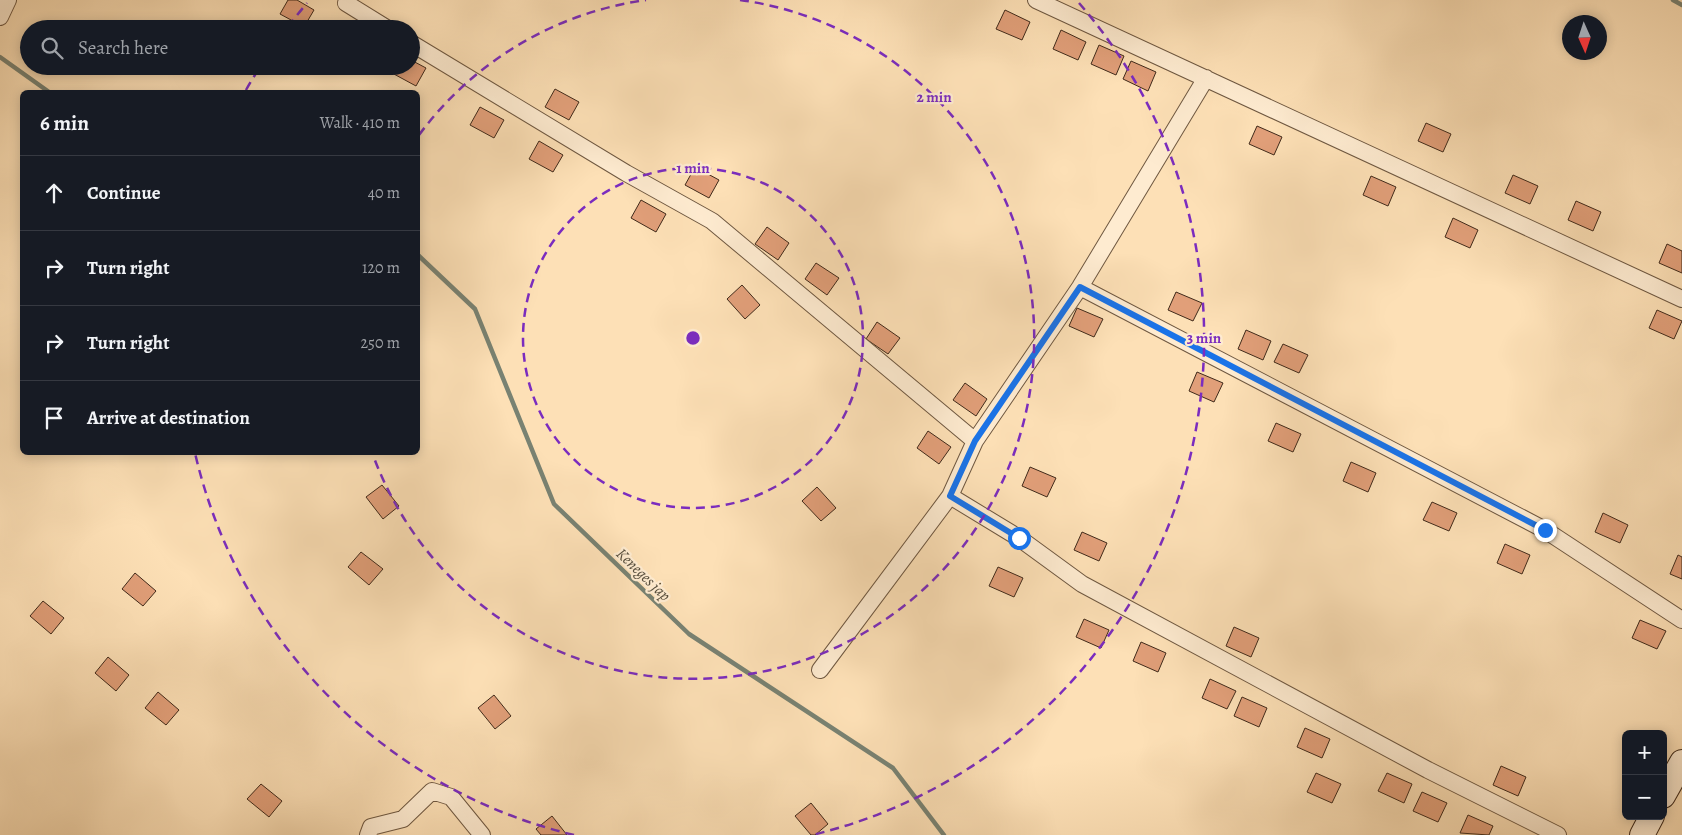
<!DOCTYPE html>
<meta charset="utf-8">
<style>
body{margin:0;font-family:Alegreya,serif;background:#20242c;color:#f1f3f6}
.controls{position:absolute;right:15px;bottom:15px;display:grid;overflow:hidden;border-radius:8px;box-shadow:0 2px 12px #0003}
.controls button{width:45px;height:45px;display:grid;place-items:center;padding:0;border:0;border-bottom:1px solid #363941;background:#171b24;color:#f1f3f6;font:25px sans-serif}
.compass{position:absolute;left:1562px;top:15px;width:45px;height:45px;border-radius:50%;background:#171b24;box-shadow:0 2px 12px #0003;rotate:177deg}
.stop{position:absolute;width:15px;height:15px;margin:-11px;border:4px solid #1a73e8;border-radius:50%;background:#fff}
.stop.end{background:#1a73e8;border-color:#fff;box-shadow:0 1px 5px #0008}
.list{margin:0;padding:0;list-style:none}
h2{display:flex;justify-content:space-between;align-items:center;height:65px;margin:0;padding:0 20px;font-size:21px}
h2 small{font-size:16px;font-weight:400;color:#9ea1a6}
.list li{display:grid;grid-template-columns:32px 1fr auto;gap:15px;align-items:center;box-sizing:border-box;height:75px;padding:0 20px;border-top:1px solid #363941}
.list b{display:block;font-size:19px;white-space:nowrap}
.list em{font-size:16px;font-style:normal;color:#9ea1a6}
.icon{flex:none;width:28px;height:28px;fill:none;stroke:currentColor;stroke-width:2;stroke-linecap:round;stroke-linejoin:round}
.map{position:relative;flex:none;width:1682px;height:835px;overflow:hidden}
.search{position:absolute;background:#171b24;box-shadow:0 2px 12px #0003;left:20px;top:20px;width:400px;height:55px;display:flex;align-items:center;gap:12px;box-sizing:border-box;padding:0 18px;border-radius:28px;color:#9ea1a6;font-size:19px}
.panel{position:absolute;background:#171b24;box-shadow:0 2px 12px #0003;left:20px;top:90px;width:400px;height:365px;border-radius:8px}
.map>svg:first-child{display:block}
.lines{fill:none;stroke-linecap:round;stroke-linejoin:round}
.stream{stroke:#798272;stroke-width:4.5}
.building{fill:#e19f79;stroke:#402a1a}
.street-casing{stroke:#6f5841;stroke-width:18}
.secondary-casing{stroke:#402a1a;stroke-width:26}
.street{stroke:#feebd0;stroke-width:16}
.secondary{stroke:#feebd0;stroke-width:24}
.route{stroke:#1a73e8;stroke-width:6}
.ring{fill:none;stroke:#7b2cbf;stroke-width:2.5;stroke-dasharray:9 6}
.labels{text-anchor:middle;stroke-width:4.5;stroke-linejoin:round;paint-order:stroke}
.water-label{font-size:16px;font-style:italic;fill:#584f3e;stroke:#feebd0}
.centre{fill:#7b2cbf;stroke:#feebd0;stroke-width:2.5}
.ring-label{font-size:15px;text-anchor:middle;font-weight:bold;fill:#7b2cbf;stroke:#feebd0;stroke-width:4.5;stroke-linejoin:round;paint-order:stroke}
</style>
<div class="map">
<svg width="1682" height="835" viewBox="0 0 1682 835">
<rect width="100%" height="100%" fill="#fde0b6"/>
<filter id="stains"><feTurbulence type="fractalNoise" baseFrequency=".004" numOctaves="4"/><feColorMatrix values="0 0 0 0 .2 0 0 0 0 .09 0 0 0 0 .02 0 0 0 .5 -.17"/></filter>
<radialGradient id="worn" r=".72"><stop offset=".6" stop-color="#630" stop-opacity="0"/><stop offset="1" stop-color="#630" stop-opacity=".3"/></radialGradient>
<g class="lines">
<path class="stream" d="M 1673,0 L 1682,5
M 0,57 L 49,92
M 418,255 L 475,309 L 554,504 L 689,634 L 893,768 L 944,835"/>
</g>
<path class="building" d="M 288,0 L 297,0 L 314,10 L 304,27 L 280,14 Z
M 1005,10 L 1030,22 L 1022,40 L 996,29 Z
M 1061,30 L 1086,42 L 1078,60 L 1053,49 Z
M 1099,45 L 1124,56 L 1116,75 L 1091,64 Z
M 411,60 L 426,68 L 416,86 L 392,73 L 396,66 L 411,66 Z
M 1131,61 L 1156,72 L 1148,91 L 1123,79 Z
M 555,89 L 579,102 L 569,120 L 545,107 Z
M 480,107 L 504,120 L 494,138 L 470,125 Z
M 1426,123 L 1451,134 L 1443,152 L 1418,141 Z
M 1257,126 L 1282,137 L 1274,155 L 1249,144 Z
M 539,141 L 563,155 L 553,172 L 529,159 Z
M 695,167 L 719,180 L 709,198 L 685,185 Z
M 1513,175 L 1538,186 L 1530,204 L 1505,193 Z
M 1371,176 L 1396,187 L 1388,206 L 1363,195 Z
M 641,200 L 666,214 L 656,232 L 631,218 Z
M 1576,201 L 1601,212 L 1593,231 L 1568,220 Z
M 1453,218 L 1478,230 L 1470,248 L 1445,237 Z
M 767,227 L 789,243 L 778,260 L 755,244 Z
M 1667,244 L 1682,251 L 1682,273 L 1659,263 Z
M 816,263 L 839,278 L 827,295 L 805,279 Z
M 742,285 L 760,305 L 745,319 L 727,299 Z
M 1176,292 L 1202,303 L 1193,321 L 1168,310 Z
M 1077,308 L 1103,319 L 1094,337 L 1069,326 Z
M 1657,310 L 1682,321 L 1674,339 L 1649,328 Z
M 877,322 L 900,338 L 888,354 L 866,339 Z
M 1246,330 L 1271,341 L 1263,360 L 1238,349 Z
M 1283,344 L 1308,355 L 1299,373 L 1274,362 Z
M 1197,372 L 1223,383 L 1214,402 L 1189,391 Z
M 965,383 L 987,399 L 976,416 L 953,400 Z
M 1276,423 L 1301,434 L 1293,452 L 1268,441 Z
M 928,431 L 951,447 L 939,464 L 917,448 Z
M 1351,462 L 1376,473 L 1368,492 L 1343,481 Z
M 1030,467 L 1056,478 L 1047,497 L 1022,486 Z
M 382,485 L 399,506 L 383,519 L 366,497 Z
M 817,487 L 836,508 L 821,521 L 802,501 Z
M 1432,502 L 1457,513 L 1449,531 L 1423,520 Z
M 1603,513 L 1628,525 L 1620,543 L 1595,532 Z
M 1082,532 L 1107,543 L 1099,561 L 1074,550 Z
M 1505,544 L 1530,555 L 1522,574 L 1497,563 Z
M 361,552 L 383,569 L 369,585 L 348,567 Z
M 1678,555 L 1682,557 L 1682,579 L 1670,574 Z
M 998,567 L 1023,578 L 1014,597 L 989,586 Z
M 135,573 L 156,591 L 143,606 L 122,589 Z
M 43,601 L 64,618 L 51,634 L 30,616 Z
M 1084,619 L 1109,630 L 1101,648 L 1076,637 Z
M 1640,620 L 1666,631 L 1657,649 L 1632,638 Z
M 1234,627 L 1259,638 L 1251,657 L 1226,646 Z
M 1141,642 L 1166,653 L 1158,672 L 1133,661 Z
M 108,657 L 129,675 L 116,691 L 95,673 Z
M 1210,679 L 1236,691 L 1227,709 L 1202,698 Z
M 158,692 L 179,710 L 166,725 L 145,708 Z
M 494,695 L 511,716 L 495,729 L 478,708 Z
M 1242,697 L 1267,708 L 1259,727 L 1234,716 Z
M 1305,728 L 1330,739 L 1322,758 L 1297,747 Z
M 1501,766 L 1526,777 L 1518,796 L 1493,785 Z
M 1316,773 L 1341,784 L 1332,803 L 1307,792 Z
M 1387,773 L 1412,784 L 1404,803 L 1378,791 Z
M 261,784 L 282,801 L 269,817 L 247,799 Z
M 1422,792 L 1447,803 L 1438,822 L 1413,811 Z
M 811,803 L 828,824 L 815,835 L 811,835 L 795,816 Z
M 1468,815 L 1493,826 L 1489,835 L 1460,833 Z
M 552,816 L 567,835 L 541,835 L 536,829 Z"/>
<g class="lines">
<g class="street-casing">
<path id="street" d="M 347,0 L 346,3 L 388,29
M 1036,0 L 1682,299
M 0,17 L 8,0
M 411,43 L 626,173 L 712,221 L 975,441
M 1080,287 L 1545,530 L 1682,620
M 950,496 L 975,441 L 1080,287 L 1206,78
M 820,670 L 950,496 L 1019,538 L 1082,584 L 1428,770 L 1558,835
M 368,835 L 371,827 L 403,819 L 432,791 L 451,797 L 482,835"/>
</g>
<g class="secondary-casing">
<path id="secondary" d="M 1663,796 L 1682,762
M 1642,835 L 1652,816"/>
</g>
<use href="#street" class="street"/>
<use href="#secondary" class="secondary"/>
</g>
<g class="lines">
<path class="route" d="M 1019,538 L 950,496 L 975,441 L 1080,287 L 1545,530"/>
</g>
<g class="ring">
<circle cx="693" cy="338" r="170"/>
<path d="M419 135A341 341 0 0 1 646 0M740 0A341 341 0 1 1 373 455"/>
<path d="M574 835A511 511 0 0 1 195 453M246 90A511 511 0 0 1 260 67M288 27A511 511 0 0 1 307 3M1079 3A511 511 0 0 1 812 835"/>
</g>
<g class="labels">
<g class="water-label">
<text transform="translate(644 574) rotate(44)" y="6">Keneges jap</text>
</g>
</g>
<circle cx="693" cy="338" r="8" class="centre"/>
<g class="ring-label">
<text x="934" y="102">2 min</text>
<text x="693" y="173">1 min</text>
<text x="1204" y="343">3 min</text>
</g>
<rect width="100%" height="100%" filter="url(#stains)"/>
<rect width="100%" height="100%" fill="url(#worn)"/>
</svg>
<div class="controls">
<button>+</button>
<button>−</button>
</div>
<svg class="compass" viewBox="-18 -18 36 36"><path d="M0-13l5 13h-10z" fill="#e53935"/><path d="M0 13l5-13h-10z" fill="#9ea1a6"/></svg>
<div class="stop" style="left:1019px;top:538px"></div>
<div class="stop end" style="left:1545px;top:530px"></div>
<div class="search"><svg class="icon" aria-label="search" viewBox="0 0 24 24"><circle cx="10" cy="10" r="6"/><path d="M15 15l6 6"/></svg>Search here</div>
<section class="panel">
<h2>6 min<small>Walk · 410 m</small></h2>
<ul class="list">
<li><svg class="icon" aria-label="ahead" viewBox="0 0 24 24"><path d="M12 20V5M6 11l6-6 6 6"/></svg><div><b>Continue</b></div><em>40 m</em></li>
<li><svg class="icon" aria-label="right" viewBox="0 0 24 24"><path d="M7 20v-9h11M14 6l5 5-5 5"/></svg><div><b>Turn right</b></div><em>120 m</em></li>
<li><svg class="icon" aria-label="right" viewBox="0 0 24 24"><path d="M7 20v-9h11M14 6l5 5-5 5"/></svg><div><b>Turn right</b></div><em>250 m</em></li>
<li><svg class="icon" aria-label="arrive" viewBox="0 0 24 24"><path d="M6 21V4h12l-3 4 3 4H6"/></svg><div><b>Arrive at destination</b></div></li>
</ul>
</section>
</div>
